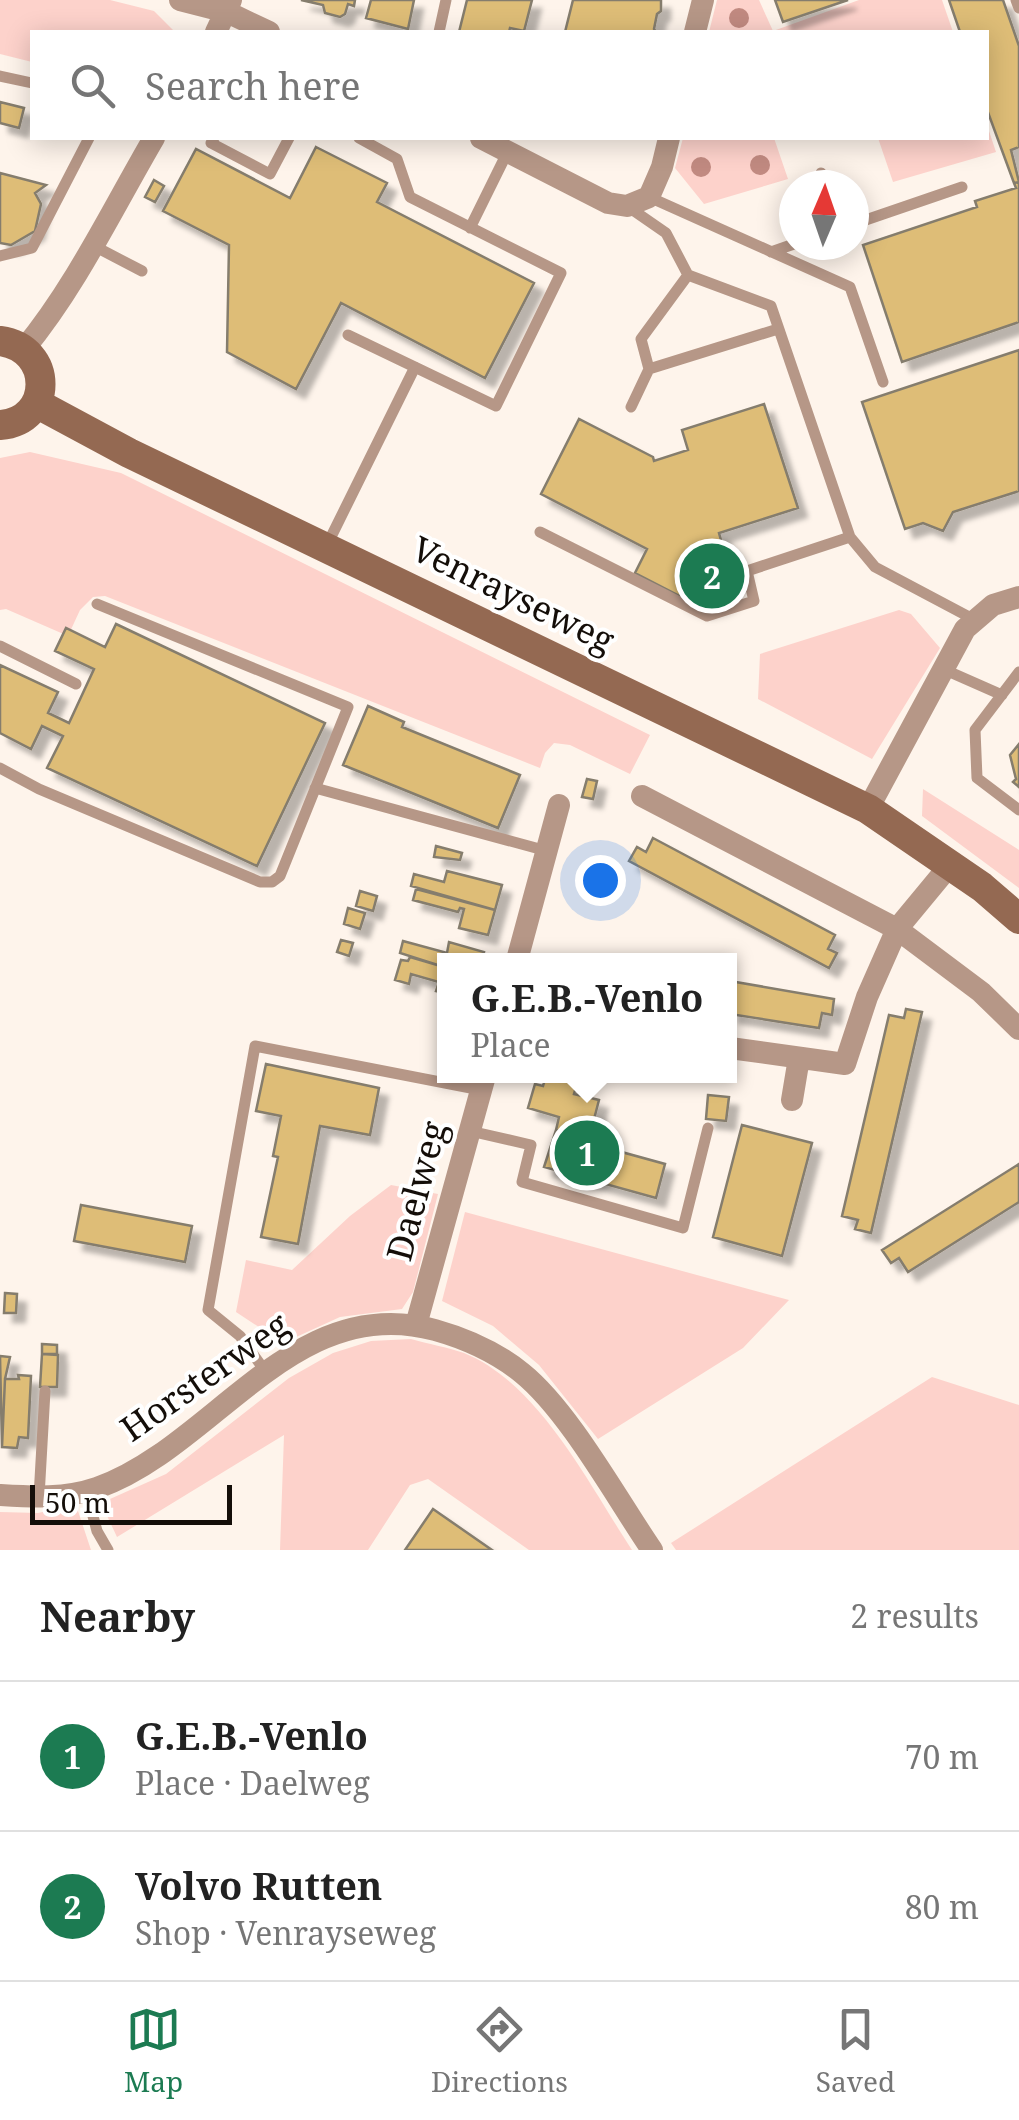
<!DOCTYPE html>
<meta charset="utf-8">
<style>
body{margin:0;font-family:"Noto Serif",serif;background:#f2f2f2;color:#222}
.compass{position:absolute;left:779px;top:170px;width:90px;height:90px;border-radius:50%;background:#fff;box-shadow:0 5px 25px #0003;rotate:2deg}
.scale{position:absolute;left:30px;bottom:25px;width:202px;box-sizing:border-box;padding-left:10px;border:5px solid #140e09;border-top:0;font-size:28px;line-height:35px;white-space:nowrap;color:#140e09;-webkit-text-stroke:8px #fff;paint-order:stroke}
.you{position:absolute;left:600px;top:880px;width:35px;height:35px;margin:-25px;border:8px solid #fff;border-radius:50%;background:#1a73e8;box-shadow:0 0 0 15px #1a73e833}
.badge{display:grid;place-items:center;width:65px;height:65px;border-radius:50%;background:#1c7b52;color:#fff;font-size:32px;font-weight:700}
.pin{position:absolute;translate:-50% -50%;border:5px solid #fff;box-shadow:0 2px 10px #0006}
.popup{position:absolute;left:437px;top:953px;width:300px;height:130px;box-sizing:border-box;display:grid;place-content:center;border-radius:0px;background:#fff;filter:drop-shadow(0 2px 8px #0005);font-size:32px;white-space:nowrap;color:#767676}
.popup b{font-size:38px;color:#222}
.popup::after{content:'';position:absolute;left:50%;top:100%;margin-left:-20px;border:20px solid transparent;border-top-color:#fff}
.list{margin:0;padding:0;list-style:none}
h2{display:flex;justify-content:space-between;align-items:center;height:130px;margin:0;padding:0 40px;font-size:42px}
h2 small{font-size:32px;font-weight:400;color:#767676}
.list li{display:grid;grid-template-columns:65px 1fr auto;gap:30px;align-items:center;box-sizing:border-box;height:150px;padding:0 40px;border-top:2px solid #e0e0e0}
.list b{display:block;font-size:38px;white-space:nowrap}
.list p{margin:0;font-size:32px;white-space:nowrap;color:#767676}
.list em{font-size:32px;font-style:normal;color:#767676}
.icon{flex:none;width:55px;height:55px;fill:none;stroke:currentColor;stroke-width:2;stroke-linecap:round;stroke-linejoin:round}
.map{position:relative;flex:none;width:1019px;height:1550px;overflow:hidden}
.search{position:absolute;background:#fff;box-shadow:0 5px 25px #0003;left:30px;right:30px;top:30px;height:110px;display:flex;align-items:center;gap:25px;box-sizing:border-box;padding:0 35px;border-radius:0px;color:#767676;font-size:38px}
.sheet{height:430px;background:#fff}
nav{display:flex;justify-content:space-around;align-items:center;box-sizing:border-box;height:140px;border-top:2px solid #e0e0e0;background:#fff;font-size:28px;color:#767676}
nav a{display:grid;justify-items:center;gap:5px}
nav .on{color:#1c7b52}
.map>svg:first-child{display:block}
.green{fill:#fdd2cb}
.building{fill:#debd77;stroke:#857d6d;stroke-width:2.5;filter:url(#shadow)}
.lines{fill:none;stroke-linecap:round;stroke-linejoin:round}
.lane{stroke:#b69787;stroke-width:11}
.street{stroke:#b69787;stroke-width:22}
.secondary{stroke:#946952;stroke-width:30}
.tree{fill:#c18a81}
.labels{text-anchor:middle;stroke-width:8;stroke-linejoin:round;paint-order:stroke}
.street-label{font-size:35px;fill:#140e09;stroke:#fff}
</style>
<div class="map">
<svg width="1019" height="1550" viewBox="0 0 1019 1550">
<defs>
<filter id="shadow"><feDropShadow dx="9" dy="9" stdDeviation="2.5" flood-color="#0004"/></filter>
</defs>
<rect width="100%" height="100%" fill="#fef4eb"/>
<path class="green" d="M 0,0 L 110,0 L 154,11 L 175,32 L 32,32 L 32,62 L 0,54 Z
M 717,0 L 759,0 L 773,31 L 859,0 L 942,0 L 953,32 L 709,32 Z
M 987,125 L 996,152 L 893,182 L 878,138 L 986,138 Z
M 683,138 L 774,138 L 788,179 L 704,204 L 675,168 Z
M 30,452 L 121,473 L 650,735 L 630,774 L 570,745 L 554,743 L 545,753 L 540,768 L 105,596 L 93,597 L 80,610 L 68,636 L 6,609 L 0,610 L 0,458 Z
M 899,610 L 911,614 L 940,648 L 872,759 L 758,699 L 760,654 Z
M 923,789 L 1019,850 L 1019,888 L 922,816 Z
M 391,1185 L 438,1194 L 413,1292 L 402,1309 L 340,1317 L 283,1343 L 236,1312 L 246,1260 L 292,1270 L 350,1216 Z
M 465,1212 L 789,1300 L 743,1348 L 598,1439 L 539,1365 L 493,1326 L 442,1301 Z
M 411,1339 C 428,1344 447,1347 464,1353 C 539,1383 589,1485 632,1550 L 529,1550 L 428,1479 L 410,1485 L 368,1550 L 280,1550 L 284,1435 L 117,1537 L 101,1503 L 166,1474 L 289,1378 L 333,1353 L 371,1341 Z
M 932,1377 L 1019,1405 L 1019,1550 L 676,1550 L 671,1543 Z
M 76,1505 L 91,1550 L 0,1550 L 0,1512 L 38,1513 Z"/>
<path class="building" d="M 301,0 L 355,0 L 354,6 L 348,4 L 345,14 L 340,17 L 325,13 L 323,5 Z
M 371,0 L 414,0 L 408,29 L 366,18 Z
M 467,0 L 532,0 L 524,31 L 510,28 L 509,32 L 459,32 Z
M 573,0 L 661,0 L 661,11 L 657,14 L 654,29 L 656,32 L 565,32 Z
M 775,0 L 848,0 L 783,22 Z
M 949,0 L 1003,0 L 1019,46 L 1019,147 L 1011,150 L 1019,182 L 1014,183 L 986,107 L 986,32 L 960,32 Z
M 0,102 L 24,108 L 19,128 L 0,123 Z
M 316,147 L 387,183 L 377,202 L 534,283 L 485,378 L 341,303 L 296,389 L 227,352 L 229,245 L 163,211 L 196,149 L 290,198 Z
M 0,173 L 46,185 L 35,193 L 41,204 L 35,231 L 11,245 L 0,243 Z
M 154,180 L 164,186 L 155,202 L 145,197 Z
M 1019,182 L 1019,322 L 902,362 L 863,245 L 977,207 L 975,201 L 1016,188 L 1014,183 Z
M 1019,350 L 1019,491 L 953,512 L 943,531 L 923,523 L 905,529 L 862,402 Z
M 764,404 L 798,508 L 719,533 L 723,547 L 732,551 L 721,572 L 726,575 L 719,589 L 714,587 L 703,608 L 635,573 L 647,549 L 541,494 L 579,419 L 653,457 L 654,461 L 688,450 L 682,430 Z
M 116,624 L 325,723 L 257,866 L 47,768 L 63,736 L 42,726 L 31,749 L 0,733 L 0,665 L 58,692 L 48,713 L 69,723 L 94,669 L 55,651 L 66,628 L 105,647 Z
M 368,706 L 404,722 L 402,727 L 520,775 L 498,828 L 343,765 Z
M 1019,744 L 1019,787 L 1013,782 L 1016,779 L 1010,755 Z
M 587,779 L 597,781 L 593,799 L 582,797 Z
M 653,838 L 835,935 L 828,949 L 837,953 L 829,968 L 629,861 L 637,847 L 646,852 Z
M 436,846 L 462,853 L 460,860 L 434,857 Z
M 447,871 L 502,885 L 495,910 L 411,886 L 414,874 L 444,882 Z
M 416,889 L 495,910 L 488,935 L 459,928 L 464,909 L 460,908 L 458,912 L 413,900 Z
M 360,891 L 377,896 L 373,911 L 356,906 Z
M 348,908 L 365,913 L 360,929 L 344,924 Z
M 341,940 L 353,943 L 349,956 L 337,952 Z
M 403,941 L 447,953 L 449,942 L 484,952 L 482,960 L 444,960 L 444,967 L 400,953 Z
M 410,957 L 444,967 L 444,993 L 436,991 L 439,982 L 411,974 L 409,984 L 395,980 L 401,960 L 408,961 Z
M 730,981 L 834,999 L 832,1015 L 822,1013 L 819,1028 L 730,1014 Z
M 906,1009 L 922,1012 L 871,1233 L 855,1229 L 858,1220 L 842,1216 L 889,1015 L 904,1018 Z
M 266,1064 L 379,1088 L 370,1135 L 320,1126 L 298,1244 L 261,1237 L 278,1157 L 273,1156 L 281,1116 L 256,1111 Z
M 546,1076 L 579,1076 L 574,1094 L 599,1100 L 588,1142 L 560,1135 L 561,1131 L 556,1130 L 559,1117 L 528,1108 L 535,1084 L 543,1086 Z
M 708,1095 L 729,1097 L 726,1121 L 706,1119 Z
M 742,1125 L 812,1143 L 782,1256 L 713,1237 Z
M 556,1130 L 561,1131 L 560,1135 L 665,1164 L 656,1198 L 544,1167 Z
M 1019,1164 L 1019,1202 L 908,1272 L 899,1258 L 891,1263 L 882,1250 Z
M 81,1205 L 192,1226 L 185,1262 L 74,1241 Z
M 5,1293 L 17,1294 L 16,1313 L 4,1313 Z
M 42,1344 L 57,1345 L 57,1354 L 42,1354 Z
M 42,1354 L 58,1355 L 57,1387 L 40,1387 Z
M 0,1356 L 10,1357 L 5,1379 L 2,1447 Z
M 18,1375 L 31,1376 L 28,1438 L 19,1437 L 17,1448 L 2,1447 L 5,1379 L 19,1379 Z
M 433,1509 L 492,1550 L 405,1550 Z"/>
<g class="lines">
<path class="lane" d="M 1016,0 L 1019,8
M 439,32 L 446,0
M 0,76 L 32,83
M 214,138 L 211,143 L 270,174 L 289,138
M 821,173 L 825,185
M 649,197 L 850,287 L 883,382
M 854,224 L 962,187
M 470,228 L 508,151
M 92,245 L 142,271
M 771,252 L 794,244
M 0,256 L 32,248 L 89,138
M 348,335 L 496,406 L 561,273 L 410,197 L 397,159 L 359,138
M 649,369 L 778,329
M 631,407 L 649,369 L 641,339 L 688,275
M 540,532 L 707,616 L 754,601 L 747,571 L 850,537 L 771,306 L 688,275 L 666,233 L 627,206
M 850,537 L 875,567 L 975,620
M 326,547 L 415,367
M 0,646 L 76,684
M 943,669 L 1002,695
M 1019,672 L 975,730 L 977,778 L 1019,810
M 0,768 L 39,789 L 260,882 L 272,882 L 280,876 L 348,707 L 97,604
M 315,788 L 547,851
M 470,1131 L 531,1145 L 522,1182 L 683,1228 L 708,1128
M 265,1371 L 240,1336 L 208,1310 L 255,1046 L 481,1090
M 86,1490 L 97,1531 L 108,1550
M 39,1497 L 45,1391"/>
<path class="street" d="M 180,0 L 227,12 L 269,32
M 216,32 L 231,0
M 695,32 L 703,0
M 481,138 L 608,203 L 627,206 L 649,197 L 662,167 L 669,138
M 24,349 C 76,286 113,208 154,138
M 642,796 L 897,929 L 981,992 L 1019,1029
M 868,809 L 965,629 L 993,605 L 1019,597
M 517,960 L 559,805
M 730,1048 L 845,1064 L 867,997 L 897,929 L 950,865
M 792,1100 L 799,1058
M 416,1325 L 485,1076
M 0,1495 C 33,1497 65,1499 97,1488 C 214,1447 293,1291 435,1330 C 467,1339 496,1352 522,1373 C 569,1411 617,1499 652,1550"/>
<path class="secondary" d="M 0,341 C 54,348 54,421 0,425
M 36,403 L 129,453 L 868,809 L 982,887 L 1019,919"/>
</g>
<g class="tree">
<circle cx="739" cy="18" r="10"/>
<circle cx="760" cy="165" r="10"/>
<circle cx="701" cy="167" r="10"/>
</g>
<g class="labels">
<g class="street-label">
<text transform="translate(513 595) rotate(26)" y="12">Venrayseweg</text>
<text transform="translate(417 1191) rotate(-75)" y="12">Daelweg</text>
<text transform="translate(205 1377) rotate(-35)" y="12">Horsterweg</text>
</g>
</g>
</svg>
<svg class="compass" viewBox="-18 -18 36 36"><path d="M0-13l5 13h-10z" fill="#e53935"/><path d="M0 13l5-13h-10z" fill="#767676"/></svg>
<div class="scale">50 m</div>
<div class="you"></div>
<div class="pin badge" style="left:587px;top:1153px">1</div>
<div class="popup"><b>G.E.B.-Venlo</b>Place</div>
<div class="pin badge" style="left:712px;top:576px">2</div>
<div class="search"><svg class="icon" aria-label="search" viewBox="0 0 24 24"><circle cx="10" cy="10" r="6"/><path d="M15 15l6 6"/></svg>Search here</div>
</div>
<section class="sheet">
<h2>Nearby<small>2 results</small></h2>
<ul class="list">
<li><span class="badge">1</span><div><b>G.E.B.-Venlo</b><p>Place · Daelweg</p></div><em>70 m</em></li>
<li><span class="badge">2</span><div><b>Volvo Rutten</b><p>Shop · Venrayseweg</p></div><em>80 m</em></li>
</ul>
</section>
<nav>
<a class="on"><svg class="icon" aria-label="map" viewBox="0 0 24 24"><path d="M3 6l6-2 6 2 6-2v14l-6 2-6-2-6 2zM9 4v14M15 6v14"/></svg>Map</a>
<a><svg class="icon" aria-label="directions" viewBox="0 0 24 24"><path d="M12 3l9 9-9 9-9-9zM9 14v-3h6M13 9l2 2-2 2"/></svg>Directions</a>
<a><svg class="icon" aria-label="saved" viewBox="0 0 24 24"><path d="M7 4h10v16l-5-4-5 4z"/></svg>Saved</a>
</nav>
